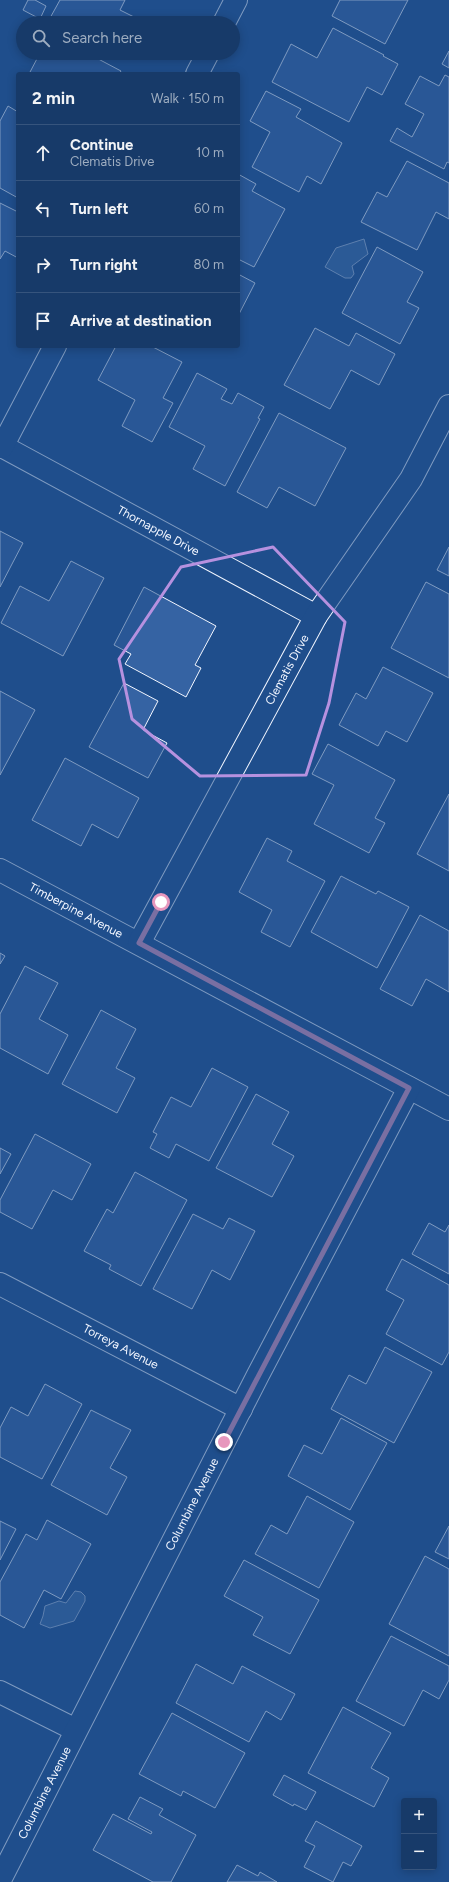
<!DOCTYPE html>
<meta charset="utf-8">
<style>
body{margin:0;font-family:Figtree,sans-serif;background:#20416f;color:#f1f3f6}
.controls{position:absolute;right:12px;bottom:12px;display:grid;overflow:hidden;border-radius:4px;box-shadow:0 2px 10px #0003}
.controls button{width:36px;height:36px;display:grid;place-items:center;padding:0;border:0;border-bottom:1px solid #36547d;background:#173a69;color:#f1f3f6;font:20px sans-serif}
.stop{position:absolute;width:12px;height:12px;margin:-9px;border:3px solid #e797bd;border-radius:50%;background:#fff}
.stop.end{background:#e797bd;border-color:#fff;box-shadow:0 1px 4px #0008}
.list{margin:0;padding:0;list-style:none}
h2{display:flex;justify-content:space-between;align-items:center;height:52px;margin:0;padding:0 16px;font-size:17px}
h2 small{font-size:13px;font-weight:400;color:#9eadc0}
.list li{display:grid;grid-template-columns:26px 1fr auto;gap:12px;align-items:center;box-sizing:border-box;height:56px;padding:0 16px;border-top:1px solid #36547d}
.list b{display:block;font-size:15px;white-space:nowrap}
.list p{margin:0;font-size:13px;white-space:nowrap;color:#9eadc0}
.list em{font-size:13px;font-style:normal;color:#9eadc0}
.icon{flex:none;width:22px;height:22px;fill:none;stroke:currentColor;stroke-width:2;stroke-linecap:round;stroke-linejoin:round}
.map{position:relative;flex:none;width:449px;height:1882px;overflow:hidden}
.search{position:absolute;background:#173a69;box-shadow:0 2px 10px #0003;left:16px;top:16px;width:224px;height:44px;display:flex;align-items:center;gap:10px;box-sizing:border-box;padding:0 14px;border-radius:22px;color:#9eadc0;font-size:15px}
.panel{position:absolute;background:#173a69;box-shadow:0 2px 10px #0003;left:16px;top:72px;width:224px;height:276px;border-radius:4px}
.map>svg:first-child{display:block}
.water{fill:#3b69a3;stroke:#a8bbd7}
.building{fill:#3563a3;stroke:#f2f6ff}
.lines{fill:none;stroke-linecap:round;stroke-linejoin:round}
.minor-casing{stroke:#f2f6ff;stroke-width:24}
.minor{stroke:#1f4e8c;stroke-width:22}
.route{stroke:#e797bd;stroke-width:5}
.marked{fill:none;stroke:#b691df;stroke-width:3;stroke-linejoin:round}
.labels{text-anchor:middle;stroke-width:3;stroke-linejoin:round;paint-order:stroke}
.street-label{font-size:12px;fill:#f2f6ff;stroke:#1f4e8c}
</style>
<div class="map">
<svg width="449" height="1882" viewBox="0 0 449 1882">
<rect width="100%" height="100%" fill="#1f4e8c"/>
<path class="water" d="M 364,239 L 368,254 L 352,266 L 354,274 L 351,278 L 345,278 L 325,267 L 336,248 Z
M 75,1591 L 81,1592 L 85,1596 L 85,1601 L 74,1621 L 50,1628 L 40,1624 L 43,1616 L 45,1606 L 59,1601 L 66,1603 Z"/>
<path class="building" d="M 28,0 L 35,0 L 46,6 L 40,19 L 23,10 Z
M 60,0 L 125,0 L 120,10 L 146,23 L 60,23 L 50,18 Z
M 340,0 L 408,0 L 385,44 L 332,16 Z
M 333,28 L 384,55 L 383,56 L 398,64 L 382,95 L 367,87 L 349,122 L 272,82 L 291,44 L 317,58 Z
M 449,51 L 449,68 L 442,64 Z
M 40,53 L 87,53 L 121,71 L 119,74 L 29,74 Z
M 117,53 L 130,53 L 127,58 Z
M 445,75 L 449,77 L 449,163 L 447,162 L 444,169 L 390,141 L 397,128 L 412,137 L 424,114 L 405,104 L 420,76 L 439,86 Z
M 266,91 L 301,109 L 296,117 L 342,143 L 321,184 L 307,176 L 299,192 L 252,167 L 270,132 L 250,121 Z
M 8,106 L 18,112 L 18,198 L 0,188 L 0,121 Z
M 407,161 L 449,183 L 449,219 L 436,212 L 417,250 L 361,222 L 377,192 L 387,197 Z
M 238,174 L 256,184 L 252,191 L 285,209 L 254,267 L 238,259 Z
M 0,203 L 18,212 L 18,258 L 5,251 L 0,259 Z
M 377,247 L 423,272 L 407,302 L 419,308 L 400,344 L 342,313 Z
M 238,274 L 255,283 L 238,316 Z
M 315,328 L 349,346 L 356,333 L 395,354 L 379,385 L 351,370 L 330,409 L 284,385 Z
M 116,346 L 151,346 L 182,362 L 163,398 L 173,403 L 152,442 L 122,426 L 135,400 L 98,380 Z
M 197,373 L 227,389 L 221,399 L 232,404 L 238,393 L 264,407 L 258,418 L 260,419 L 225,486 L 193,469 L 205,446 L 169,427 Z
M 279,413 L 346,448 L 315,506 L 279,487 L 267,508 L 237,492 Z
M 0,531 L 23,543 L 0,587 Z
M 449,547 L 449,576 L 437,570 Z
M 71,561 L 104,578 L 63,656 L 1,623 L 20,586 L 49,601 Z
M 426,582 L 449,594 L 449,678 L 391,648 Z
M 144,587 L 216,626 L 195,665 L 201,668 L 186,697 L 125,664 L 131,654 L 114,645 Z
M 383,667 L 433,693 L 407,742 L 386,731 L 378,746 L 339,725 L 356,693 L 366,699 Z
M 124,683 L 158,701 L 143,730 L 167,743 L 148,778 L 89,747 Z
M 0,691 L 35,710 L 0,775 Z
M 328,744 L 395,780 L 375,818 L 385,823 L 369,853 L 314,824 L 334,785 L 312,774 Z
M 65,758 L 139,798 L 118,838 L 92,824 L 81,846 L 32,820 Z
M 449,794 L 449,871 L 417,854 Z
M 267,838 L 292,851 L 287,861 L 325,881 L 290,947 L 261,932 L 272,910 L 239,892 Z
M 341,876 L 376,894 L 378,891 L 409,907 L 377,968 L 311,932 Z
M 420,915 L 449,931 L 449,992 L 426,979 L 412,1006 L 380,989 Z
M 0,953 L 5,956 L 0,964 Z
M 25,966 L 58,983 L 39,1019 L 68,1035 L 48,1074 L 0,1048 L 0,1014 Z
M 101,1010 L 136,1029 L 116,1068 L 135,1078 L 117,1113 L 62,1084 Z
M 212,1068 L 248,1087 L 209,1161 L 176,1144 L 169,1158 L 150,1148 L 157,1134 L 153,1132 L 171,1097 L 191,1107 Z
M 256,1094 L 289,1112 L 272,1144 L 294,1156 L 272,1197 L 216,1168 Z
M 35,1134 L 91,1164 L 72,1200 L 53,1190 L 32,1229 L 0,1212 L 0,1200 Z
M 0,1148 L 11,1154 L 0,1174 Z
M 135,1172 L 187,1200 L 141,1286 L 109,1269 L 111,1265 L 84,1251 L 107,1209 L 113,1213 Z
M 193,1214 L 223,1229 L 229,1218 L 255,1231 L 230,1280 L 212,1270 L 192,1309 L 153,1289 Z
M 429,1223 L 445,1232 L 449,1225 L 449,1274 L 412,1254 Z
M 402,1259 L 449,1285 L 449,1352 L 442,1365 L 386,1334 L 404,1300 L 386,1290 Z
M 385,1347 L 432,1372 L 394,1443 L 331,1409 L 349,1375 L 366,1384 Z
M 45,1384 L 82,1404 L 42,1479 L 0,1457 L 0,1428 L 11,1407 L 28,1416 Z
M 91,1410 L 131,1430 L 110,1468 L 127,1477 L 107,1515 L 51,1485 Z
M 341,1418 L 387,1443 L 350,1510 L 288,1476 L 304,1445 L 322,1454 Z
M 307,1496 L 354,1522 L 319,1588 L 255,1554 L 271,1525 L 287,1534 Z
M 47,1520 L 91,1544 L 61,1599 L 44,1590 L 24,1628 L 0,1615 L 0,1582 L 26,1534 L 37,1540 Z
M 0,1521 L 16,1529 L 0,1560 Z
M 449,1526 L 449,1559 L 435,1552 Z
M 425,1556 L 449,1569 L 449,1656 L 389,1624 Z
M 244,1560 L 319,1600 L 290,1654 L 253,1635 L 263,1617 L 224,1596 Z
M 391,1636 L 449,1666 L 449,1680 L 439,1699 L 423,1690 L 404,1726 L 356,1701 Z
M 196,1664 L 233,1684 L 242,1666 L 295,1694 L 281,1720 L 266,1711 L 249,1742 L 176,1703 Z
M 343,1707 L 391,1733 L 371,1768 L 389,1778 L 374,1807 L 308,1773 Z
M 172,1713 L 245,1753 L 215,1808 L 183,1791 L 181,1796 L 139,1774 Z
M 284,1775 L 316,1792 L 306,1810 L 294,1804 L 293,1806 L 273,1795 Z
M 140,1797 L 163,1809 L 159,1815 L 196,1835 L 171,1882 L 153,1882 L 93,1850 L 113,1814 L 151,1834 L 152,1832 L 128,1819 Z
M 316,1821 L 362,1846 L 351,1866 L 343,1862 L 333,1882 L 304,1867 L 315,1846 L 305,1841 Z
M 237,1865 L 258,1876 L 260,1872 L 277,1882 L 227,1882 Z"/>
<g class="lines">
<g class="minor-casing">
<g id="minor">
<path d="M 224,23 L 236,0"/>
<path d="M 197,74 L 208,53"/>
<path id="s1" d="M 0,445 L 316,616"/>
<path d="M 2,447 L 55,346"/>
<path id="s2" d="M 0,870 L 449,1109"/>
<path id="s3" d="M 139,943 L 316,616 L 411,479 L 449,406"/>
<path id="s4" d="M 0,1284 L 241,1409"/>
<path d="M 0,1692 L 76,1730"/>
<path id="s5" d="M 0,1880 L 258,1375 L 409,1088"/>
</g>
</g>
<use href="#minor" class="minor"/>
</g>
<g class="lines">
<path class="route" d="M 161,902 L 139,943 L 409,1088 L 224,1442"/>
</g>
<path d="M0 0H449V1882H0ZM 273,547 L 345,622 L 329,703 L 306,775 L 200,776 L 132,719 L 119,659 L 181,567 Z" fill="#1f4e8c" fill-opacity=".55" fill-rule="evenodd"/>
<path class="marked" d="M 273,547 L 345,622 L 329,703 L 306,775 L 200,776 L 132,719 L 119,659 L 181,567 Z"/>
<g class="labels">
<g class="street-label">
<text dy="4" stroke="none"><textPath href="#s1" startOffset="180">Thornapple Drive</textPath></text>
<text dy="4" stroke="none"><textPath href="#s3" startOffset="311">Clematis Drive</textPath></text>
<text dy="4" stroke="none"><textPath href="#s2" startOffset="86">Timberpine Avenue</textPath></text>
<text dy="4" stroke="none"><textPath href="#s4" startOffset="136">Torreya Avenue</textPath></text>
<text dy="4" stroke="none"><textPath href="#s5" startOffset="422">Columbine Avenue</textPath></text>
<text dy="4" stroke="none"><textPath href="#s5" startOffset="98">Columbine Avenue</textPath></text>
</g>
</g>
</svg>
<div class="controls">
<button>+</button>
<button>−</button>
</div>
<div class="stop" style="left:161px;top:902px"></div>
<div class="stop end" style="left:224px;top:1442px"></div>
<div class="search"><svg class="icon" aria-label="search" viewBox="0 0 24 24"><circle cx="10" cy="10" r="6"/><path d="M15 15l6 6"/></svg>Search here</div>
<section class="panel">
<h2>2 min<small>Walk · 150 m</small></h2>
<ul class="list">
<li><svg class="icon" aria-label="ahead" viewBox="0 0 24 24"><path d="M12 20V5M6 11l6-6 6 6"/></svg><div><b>Continue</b><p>Clematis Drive</p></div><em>10 m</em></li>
<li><svg class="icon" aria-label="left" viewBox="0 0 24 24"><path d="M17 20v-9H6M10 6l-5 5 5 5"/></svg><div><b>Turn left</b></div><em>60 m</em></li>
<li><svg class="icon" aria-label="right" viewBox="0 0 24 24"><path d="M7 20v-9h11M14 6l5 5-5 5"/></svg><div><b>Turn right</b></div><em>80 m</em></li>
<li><svg class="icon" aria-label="arrive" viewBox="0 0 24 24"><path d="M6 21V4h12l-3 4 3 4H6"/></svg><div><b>Arrive at destination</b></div></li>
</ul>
</section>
</div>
